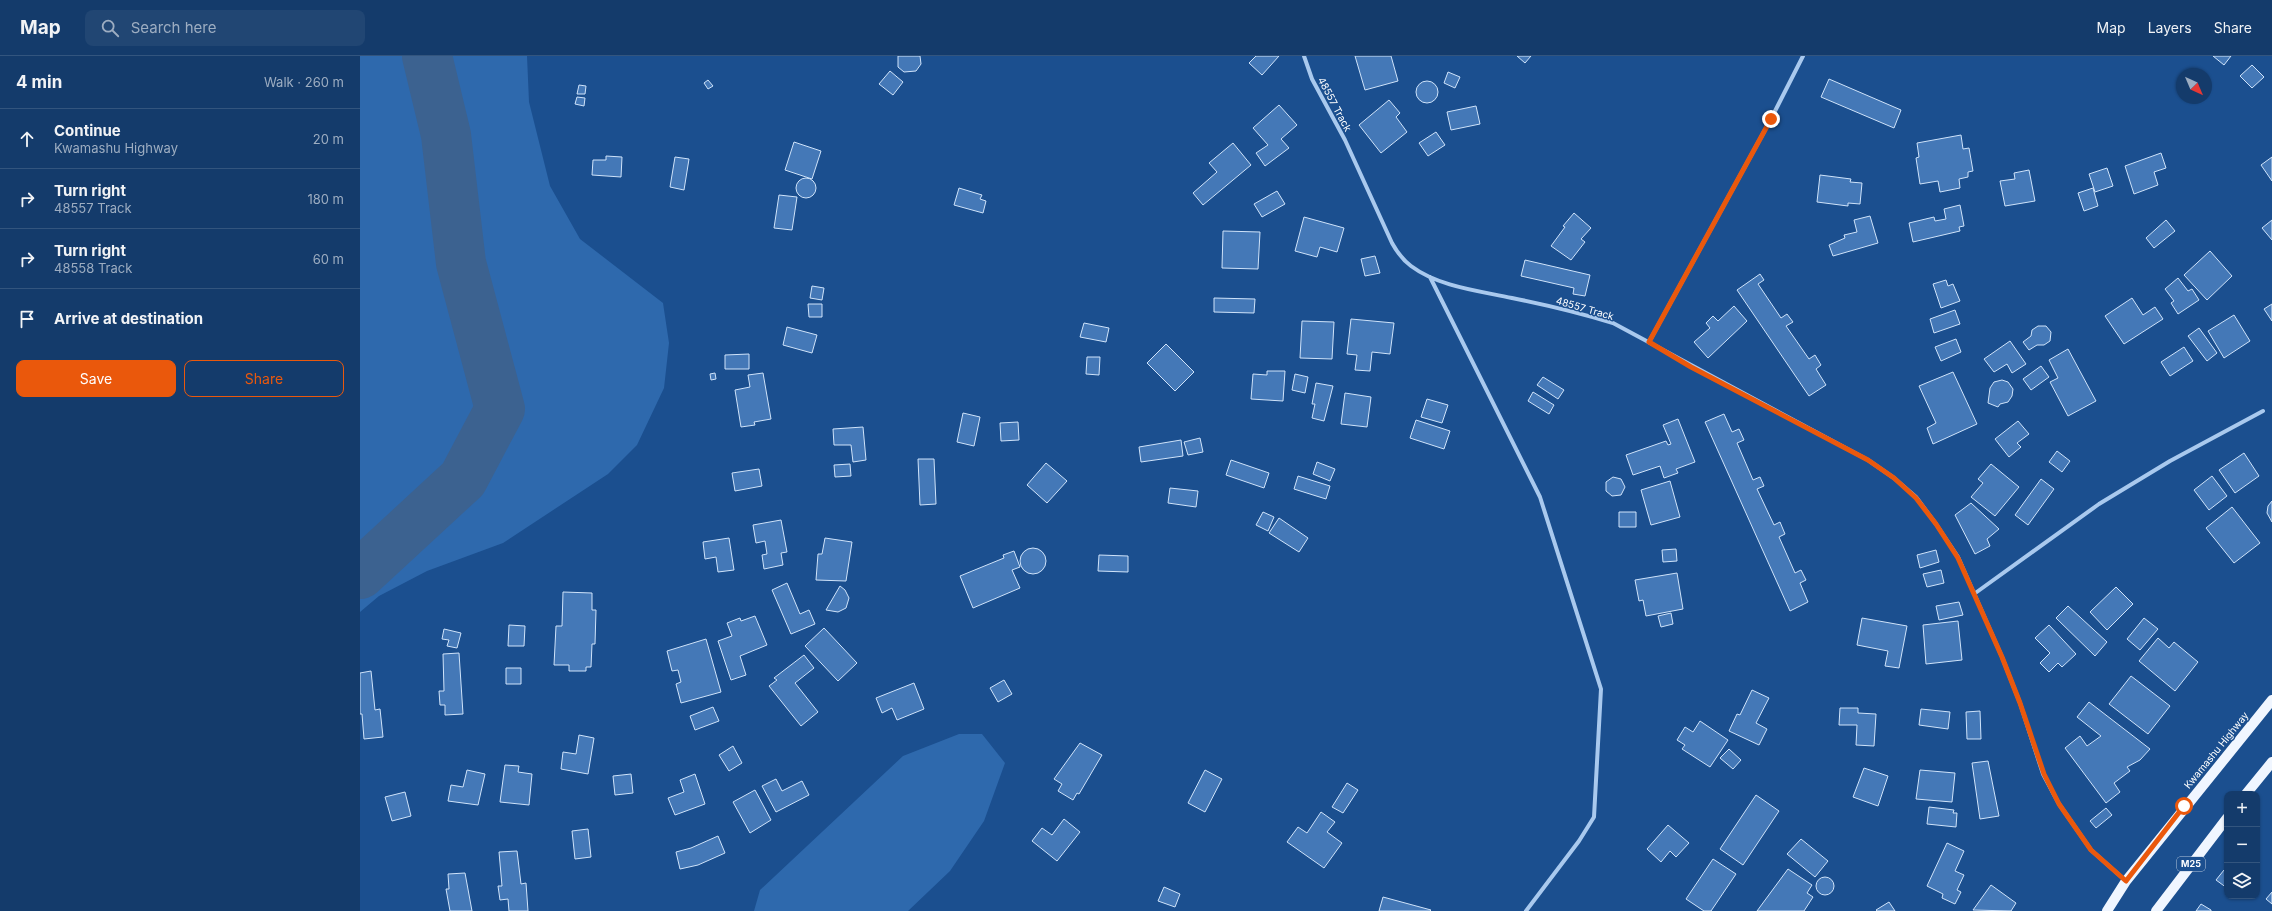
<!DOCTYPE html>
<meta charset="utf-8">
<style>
body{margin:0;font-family:Inter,sans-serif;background:#214673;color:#f1f3f6}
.controls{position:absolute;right:12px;bottom:12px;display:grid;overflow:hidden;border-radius:8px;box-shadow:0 1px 3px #0004}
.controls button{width:36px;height:36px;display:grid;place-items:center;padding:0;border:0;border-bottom:1px solid #33557e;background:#143b6b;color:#f1f3f6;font:20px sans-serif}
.compass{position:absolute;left:1816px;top:12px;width:36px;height:36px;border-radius:50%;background:#143b6b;box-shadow:0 1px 3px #0004;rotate:136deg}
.stop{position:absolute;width:12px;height:12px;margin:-9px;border:3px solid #ea580c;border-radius:50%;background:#fff}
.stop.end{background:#ea580c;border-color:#fff;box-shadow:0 1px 4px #0008}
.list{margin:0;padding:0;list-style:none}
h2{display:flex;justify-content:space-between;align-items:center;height:52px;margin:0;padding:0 16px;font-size:17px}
h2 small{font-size:13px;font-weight:400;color:#9dadc1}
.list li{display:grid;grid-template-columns:26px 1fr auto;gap:12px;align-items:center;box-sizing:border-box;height:60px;padding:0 16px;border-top:1px solid #33557e}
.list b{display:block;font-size:15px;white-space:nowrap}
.list p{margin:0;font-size:13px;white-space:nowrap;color:#9dadc1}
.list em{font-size:13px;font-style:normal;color:#9dadc1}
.actions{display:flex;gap:8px;padding:12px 16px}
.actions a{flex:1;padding:9px 0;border:1px solid #ea580c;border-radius:8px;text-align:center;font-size:14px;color:#ea580c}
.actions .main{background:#ea580c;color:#fff}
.icon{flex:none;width:22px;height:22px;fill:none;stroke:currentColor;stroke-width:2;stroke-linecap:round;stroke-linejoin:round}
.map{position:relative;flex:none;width:1912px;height:855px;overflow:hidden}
header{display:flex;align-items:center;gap:24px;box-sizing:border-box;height:56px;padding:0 20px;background:#143b6b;border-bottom:1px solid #33557e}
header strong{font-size:19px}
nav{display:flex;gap:22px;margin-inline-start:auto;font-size:14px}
.search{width:280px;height:36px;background:#214673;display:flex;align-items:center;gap:10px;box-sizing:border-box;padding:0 14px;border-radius:8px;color:#9dadc1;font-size:15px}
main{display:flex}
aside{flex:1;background:#143b6b}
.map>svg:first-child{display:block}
.green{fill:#2e69ad}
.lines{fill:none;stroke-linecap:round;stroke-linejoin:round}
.river{stroke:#3c6290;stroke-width:50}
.building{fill:#4478b7;stroke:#cfe3fa}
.street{stroke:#a9c9ee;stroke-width:4}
.primary{stroke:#f0f6ff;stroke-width:10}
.route{stroke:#ea580c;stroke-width:5}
.labels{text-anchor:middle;stroke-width:3;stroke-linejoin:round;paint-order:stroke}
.shield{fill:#1b4f8f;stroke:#bbcadd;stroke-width:1}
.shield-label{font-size:9px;font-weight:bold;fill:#fff}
.street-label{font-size:10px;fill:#fff;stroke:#1b4f8f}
</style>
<header>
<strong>Map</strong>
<div class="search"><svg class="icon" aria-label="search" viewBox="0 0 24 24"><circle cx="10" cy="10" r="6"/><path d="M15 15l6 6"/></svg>Search here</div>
<nav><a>Map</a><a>Layers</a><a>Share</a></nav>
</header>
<main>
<aside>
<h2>4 min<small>Walk · 260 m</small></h2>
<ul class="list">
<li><svg class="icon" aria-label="ahead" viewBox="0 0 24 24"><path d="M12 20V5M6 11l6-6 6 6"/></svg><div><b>Continue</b><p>Kwamashu Highway</p></div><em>20 m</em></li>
<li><svg class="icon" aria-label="right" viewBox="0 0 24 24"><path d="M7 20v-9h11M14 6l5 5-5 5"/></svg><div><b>Turn right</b><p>48557 Track</p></div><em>180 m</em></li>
<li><svg class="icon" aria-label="right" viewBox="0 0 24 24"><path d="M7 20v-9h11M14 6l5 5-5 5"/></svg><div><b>Turn right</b><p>48558 Track</p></div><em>60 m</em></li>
<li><svg class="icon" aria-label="arrive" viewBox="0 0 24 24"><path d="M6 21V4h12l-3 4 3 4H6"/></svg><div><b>Arrive at destination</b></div></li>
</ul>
<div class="actions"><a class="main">Save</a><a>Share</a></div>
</aside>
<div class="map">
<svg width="1912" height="855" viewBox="0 0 1912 855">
<rect width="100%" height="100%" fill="#1b4f8f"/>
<path class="green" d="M 0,0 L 167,0 L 169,46 L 190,130 L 220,183 L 303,247 L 309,287 L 304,332 L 277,389 L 248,418 L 143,487 L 67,515 L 19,540 L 0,556 Z
M 599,678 L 622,678 L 645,707 L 624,765 L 590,815 L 548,855 L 394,855 L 400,834 L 543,700 Z"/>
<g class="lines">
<path class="river" d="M 0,518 L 103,423 L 140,353 L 101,207 L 86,79 L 67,0"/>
</g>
<path class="building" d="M 538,0 L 560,0 L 561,8 L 556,15 L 544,16 L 538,11 Z
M 896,0 L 919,0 L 902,19 L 889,7 Z
M 995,0 L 1031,0 L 1038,25 L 1005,34 Z
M 1157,0 L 1171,0 L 1165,7 Z
M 1853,0 L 1871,0 L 1864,9 Z
M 1892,9 L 1904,21 L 1892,32 L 1880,20 Z
M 530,15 L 543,26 L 533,39 L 519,28 Z
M 1088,16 L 1100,21 L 1095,32 L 1084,27 Z
M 1469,23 L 1541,54 L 1534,72 L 1461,41 Z
M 348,24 L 353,30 L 348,33 L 344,27 Z
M1056 36a11 11 0 1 1 22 0a11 11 0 1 1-22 0Z
M 219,29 L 226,30 L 225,38 L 217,38 Z
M 217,41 L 225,42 L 224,50 L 215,48 Z
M 1029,44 L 1040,57 L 1036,61 L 1047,76 L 1021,97 L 999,69 Z
M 919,49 L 937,69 L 921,83 L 929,92 L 905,110 L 896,97 L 908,89 L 893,72 Z
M 1116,50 L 1120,68 L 1091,74 L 1087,56 Z
M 1076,76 L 1085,89 L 1068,100 L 1059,87 Z
M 1601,79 L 1603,93 L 1609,92 L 1613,115 L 1608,116 L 1608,121 L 1599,123 L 1600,132 L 1580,136 L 1578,125 L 1560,128 L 1556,102 L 1559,101 L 1557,87 Z
M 434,86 L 461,95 L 452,123 L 425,114 Z
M 873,87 L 891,109 L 843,149 L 833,137 L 857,116 L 849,107 Z
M 1801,97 L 1806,112 L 1794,116 L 1798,129 L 1774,138 L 1765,110 Z
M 246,100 L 262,101 L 261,121 L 232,119 L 233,104 L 246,104 Z
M 315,101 L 329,103 L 324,134 L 310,131 Z
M 1912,101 L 1912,125 L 1901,109 Z
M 1747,112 L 1753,130 L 1735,136 L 1729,118 Z
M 1669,114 L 1675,145 L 1645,150 L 1640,125 L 1655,123 L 1654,117 Z
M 1460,119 L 1491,123 L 1490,126 L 1502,127 L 1500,148 L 1488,147 L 1488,150 L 1457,146 Z
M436 132a10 10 0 1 1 20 0a10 10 0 1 1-20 0Z
M 599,132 L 622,139 L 620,143 L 626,145 L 623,157 L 594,149 Z
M 1733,132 L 1738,150 L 1724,155 L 1718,137 Z
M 917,135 L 925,148 L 902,161 L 894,148 Z
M 419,139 L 437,141 L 432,174 L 414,172 Z
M 1600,149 L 1604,170 L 1599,171 L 1600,175 L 1553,186 L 1549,167 L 1574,161 L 1575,165 L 1586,163 L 1584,153 Z
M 1214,157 L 1231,172 L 1221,183 L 1225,186 L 1211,204 L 1191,190 L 1205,171 L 1203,170 Z
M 1510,160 L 1518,187 L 1473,200 L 1469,189 L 1485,182 L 1484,179 L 1497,176 L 1494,164 Z
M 944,161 L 984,172 L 977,196 L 960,191 L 957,201 L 935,195 Z
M 1806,164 L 1815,175 L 1794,192 L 1786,182 Z
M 1912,164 L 1912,184 L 1902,172 Z
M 863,175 L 900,176 L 898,213 L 862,212 Z
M 1850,195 L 1872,220 L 1847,244 L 1824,219 Z
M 1015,200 L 1020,217 L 1005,220 L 1001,203 Z
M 1165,204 L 1230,219 L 1225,240 L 1213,238 L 1214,232 L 1161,220 Z
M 1400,218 L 1404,224 L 1398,228 L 1421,262 L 1427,258 L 1433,266 L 1426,270 L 1449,303 L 1455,299 L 1461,309 L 1456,313 L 1466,329 L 1449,340 L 1377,234 Z
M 1818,222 L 1828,235 L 1832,233 L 1839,244 L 1818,258 L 1811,247 L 1814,245 L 1805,233 Z
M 1586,224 L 1588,230 L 1593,228 L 1600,245 L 1581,252 L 1573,228 Z
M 452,230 L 464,232 L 462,244 L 450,242 Z
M 854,242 L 895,243 L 894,257 L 854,256 Z
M 1772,242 L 1783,259 L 1795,251 L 1803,263 L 1764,288 L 1745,260 Z
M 448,248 L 462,248 L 462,261 L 449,261 Z
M 1912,248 L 1912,265 L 1904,253 Z
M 1374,250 L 1387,265 L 1348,302 L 1334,286 L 1350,272 L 1346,267 L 1353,260 L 1358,265 Z
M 1595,254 L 1600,268 L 1574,277 L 1570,263 Z
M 1874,259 L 1890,285 L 1864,302 L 1848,275 Z
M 991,263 L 1034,267 L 1030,298 L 1012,296 L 1010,315 L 995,314 L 997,299 L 987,298 Z
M 942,265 L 974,266 L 972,303 L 940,302 Z
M 724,267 L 749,272 L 746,286 L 720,281 Z
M 1678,270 L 1686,270 L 1691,276 L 1690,285 L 1684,289 L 1677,289 L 1669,294 L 1663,286 L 1671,280 L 1672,274 Z
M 427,271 L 457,279 L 452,297 L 423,289 Z
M 1839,272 L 1857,297 L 1847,305 L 1828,280 Z
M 1596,283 L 1601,296 L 1581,305 L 1575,291 Z
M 1650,285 L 1666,308 L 1652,317 L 1647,308 L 1634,316 L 1624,303 Z
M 806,288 L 834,316 L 815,335 L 787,307 Z
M 1824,291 L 1833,305 L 1810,320 L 1801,306 Z
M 1708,293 L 1736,345 L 1708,360 L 1690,326 L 1698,322 L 1689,304 Z
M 389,298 L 389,313 L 365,313 L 365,299 Z
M 727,301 L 740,301 L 739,319 L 726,318 Z
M 1681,310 L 1689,321 L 1671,334 L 1663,323 Z
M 907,315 L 925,315 L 923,345 L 891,343 L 893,318 L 907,319 Z
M 1593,316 L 1617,368 L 1573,388 L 1567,372 L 1576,367 L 1559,330 Z
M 355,317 L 356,323 L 351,324 L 350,318 Z
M 403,317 L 411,363 L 394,366 L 395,369 L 381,371 L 375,334 L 390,331 L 388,319 Z
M 935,318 L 948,321 L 945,337 L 932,334 Z
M 1183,321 L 1204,334 L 1198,343 L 1177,329 Z
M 1642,324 L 1648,326 L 1653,333 L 1652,340 L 1648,346 L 1640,348 L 1638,351 L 1628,347 L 1630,332 L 1634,326 Z
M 956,327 L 973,330 L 964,365 L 952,362 L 955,348 L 952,348 Z
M 1173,336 L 1194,349 L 1189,358 L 1168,345 Z
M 985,337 L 1011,341 L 1007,371 L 981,368 Z
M 1067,343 L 1088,349 L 1082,367 L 1061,361 Z
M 603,357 L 620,361 L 614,390 L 597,386 Z
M 1364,358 L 1372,376 L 1379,373 L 1384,384 L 1377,387 L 1393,424 L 1400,421 L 1404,430 L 1397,433 L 1414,469 L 1420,466 L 1425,478 L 1419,481 L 1435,517 L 1441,514 L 1446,524 L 1440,527 L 1448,546 L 1430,555 L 1345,366 Z
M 1318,363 L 1335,406 L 1316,413 L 1318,417 L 1304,422 L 1300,410 L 1273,419 L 1266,399 L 1306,385 L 1308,389 L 1311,388 L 1303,369 Z
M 1056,364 L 1090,375 L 1084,393 L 1050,382 Z
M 1658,365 L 1669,378 L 1657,387 L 1661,391 L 1649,401 L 1635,383 Z
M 658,366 L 659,384 L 641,385 L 640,367 Z
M 503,371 L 506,404 L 493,406 L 491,389 L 474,389 L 473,373 Z
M 840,382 L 843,396 L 828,399 L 824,386 Z
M 821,384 L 823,400 L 781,406 L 779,391 Z
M 1697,395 L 1710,405 L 1702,416 L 1689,406 Z
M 1884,397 L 1899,420 L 1875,437 L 1859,414 Z
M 558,403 L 574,403 L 576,448 L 560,449 Z
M 871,404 L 909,417 L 904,432 L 866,419 Z
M 957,406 L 975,413 L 970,425 L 953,418 Z
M 686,407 L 707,425 L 687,447 L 667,429 Z
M 490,408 L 491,420 L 475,421 L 474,409 Z
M 1631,408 L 1659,431 L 1635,460 L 1611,441 L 1623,427 L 1618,423 Z
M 399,413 L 402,430 L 375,435 L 372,417 Z
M 938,420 L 970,430 L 966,443 L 934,433 Z
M 1852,420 L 1867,440 L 1849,454 L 1834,434 Z
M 1253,421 L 1261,423 L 1265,431 L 1261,439 L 1252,440 L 1246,435 L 1246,426 Z
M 1681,423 L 1694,433 L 1668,469 L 1655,459 Z
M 1310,425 L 1320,461 L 1291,469 L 1281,434 Z
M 810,432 L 838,435 L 836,451 L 808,447 Z
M 1912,445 L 1912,466 L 1907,457 L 1908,450 Z
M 1611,447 L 1639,473 L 1627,483 L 1630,490 L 1615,498 L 1595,459 Z
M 1872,451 L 1900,487 L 1874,507 L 1846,472 Z
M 903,456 L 914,461 L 908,475 L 896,469 Z
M 1259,456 L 1276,456 L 1276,471 L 1259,471 Z
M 919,462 L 948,482 L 939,496 L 909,477 Z
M 421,464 L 427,496 L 421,497 L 423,509 L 404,513 L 402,499 L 407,498 L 405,485 L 396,487 L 393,469 Z
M 369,482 L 374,514 L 358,516 L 356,501 L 345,503 L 343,486 Z
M 465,482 L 492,486 L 486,525 L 456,524 L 458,498 L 462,498 Z
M660 505a13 13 0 1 1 26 0a13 13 0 1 1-26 0Z
M 1316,493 L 1317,505 L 1303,506 L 1302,494 Z
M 1576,494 L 1579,506 L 1560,512 L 1557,499 Z
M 654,495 L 660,511 L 652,514 L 660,532 L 613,552 L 600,520 L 644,502 L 643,499 Z
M 739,499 L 768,500 L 768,516 L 738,515 Z
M 1581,514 L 1584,527 L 1567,531 L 1563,518 Z
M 1317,517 L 1323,553 L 1286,560 L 1283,544 L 1279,545 L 1275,524 Z
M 427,527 L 440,558 L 449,554 L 455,568 L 431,578 L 412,534 Z
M 480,530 L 485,534 L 489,542 L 486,552 L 478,556 L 466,554 Z
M 1756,531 L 1773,548 L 1747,574 L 1730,556 Z
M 203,536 L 232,537 L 232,554 L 236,554 L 235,588 L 232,588 L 231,611 L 226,611 L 226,615 L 209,615 L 209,609 L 194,609 L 196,570 L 202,570 Z
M 1599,546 L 1603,559 L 1579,564 L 1576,550 Z
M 1708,550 L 1747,586 L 1735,600 L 1696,562 Z
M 1311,557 L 1313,568 L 1301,571 L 1298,560 Z
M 395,560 L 407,589 L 380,600 L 386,619 L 371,624 L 358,585 L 372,580 L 367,567 L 380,562 L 381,565 Z
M 1502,562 L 1547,570 L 1539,612 L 1525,610 L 1528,595 L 1497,589 Z
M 1784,562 L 1798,573 L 1780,594 L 1767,583 Z
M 1598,565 L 1602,604 L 1566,608 L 1563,569 Z
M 149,569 L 165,570 L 164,590 L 148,590 Z
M 1689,569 L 1716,598 L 1702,611 L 1698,607 L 1689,616 L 1680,607 L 1690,597 L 1675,582 Z
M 464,572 L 497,607 L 478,625 L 445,590 Z
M 84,573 L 101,577 L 97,592 L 87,590 L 89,584 L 82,583 Z
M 1798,582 L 1809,592 L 1814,586 L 1838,606 L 1815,635 L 1779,605 Z
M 346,583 L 361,636 L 321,647 L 316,628 L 321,626 L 318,614 L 312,615 L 307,595 Z
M 99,597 L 103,658 L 85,659 L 85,649 L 80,649 L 79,635 L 84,635 L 83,598 Z
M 444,599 L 454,612 L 435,627 L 458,656 L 441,670 L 409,630 L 417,624 L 414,622 Z
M 146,612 L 161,612 L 161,628 L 146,628 Z
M 11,615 L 15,654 L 20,653 L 23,681 L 4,683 L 2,658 L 0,658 L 0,617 Z
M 1771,620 L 1810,650 L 1788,678 L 1749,648 Z
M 644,624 L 652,638 L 638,646 L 630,632 Z
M 554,627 L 564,653 L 537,664 L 532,652 L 522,657 L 516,642 Z
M 1392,634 L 1409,642 L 1396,667 L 1407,673 L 1399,689 L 1369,675 L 1377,658 L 1380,659 Z
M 1729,646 L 1790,693 L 1780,704 L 1767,711 L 1770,715 L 1754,727 L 1760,736 L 1746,747 L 1705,692 L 1720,680 L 1727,690 L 1741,680 L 1717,661 Z
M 353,651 L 359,665 L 335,674 L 330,660 Z
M 1480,652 L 1498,652 L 1498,657 L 1516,658 L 1514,690 L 1496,689 L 1497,669 L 1479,669 Z
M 1561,653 L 1590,656 L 1588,673 L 1559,669 Z
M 1620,655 L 1621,683 L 1607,683 L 1606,656 Z
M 1340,665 L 1368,684 L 1350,711 L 1322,693 L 1325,689 L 1317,684 L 1325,671 L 1333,676 Z
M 219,679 L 234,682 L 228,718 L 201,713 L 203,696 L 216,698 Z
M 720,687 L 742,699 L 719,738 L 717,737 L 713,744 L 698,735 L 702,728 L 694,723 Z
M 373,690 L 382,707 L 369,715 L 359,699 Z
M 1369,693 L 1381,704 L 1373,713 L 1360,702 Z
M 1628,705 L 1639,760 L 1620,763 L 1612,707 Z
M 145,709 L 159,710 L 158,716 L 172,718 L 169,749 L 140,746 Z
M 1504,712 L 1528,720 L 1518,750 L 1493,741 Z
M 107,714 L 125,718 L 118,749 L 88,745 L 91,729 L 103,731 Z
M 845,714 L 862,723 L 845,756 L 828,747 Z
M 1560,714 L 1595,717 L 1592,746 L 1556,743 Z
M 271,718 L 273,737 L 255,739 L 253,720 Z
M 335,718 L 345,748 L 315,759 L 308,742 L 324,736 L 320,724 Z
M 416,723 L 422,735 L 442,725 L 449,739 L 416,756 L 402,730 Z
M 987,727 L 998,734 L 983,757 L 972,751 Z
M 395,734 L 411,764 L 390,777 L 373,746 Z
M 45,736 L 51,760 L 32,765 L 25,741 Z
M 1396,739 L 1419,755 L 1383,809 L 1360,793 Z
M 1569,751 L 1594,754 L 1593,757 L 1597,757 L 1596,771 L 1567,768 Z
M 1746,752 L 1752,759 L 1736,772 L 1730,765 Z
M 961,756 L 975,766 L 967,776 L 982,787 L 964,812 L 927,786 L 938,771 L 947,777 Z
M 704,763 L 720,776 L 697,805 L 672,785 L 682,772 L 692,779 Z
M 1308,769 L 1329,787 L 1316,801 L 1310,795 L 1301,806 L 1287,793 Z
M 228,773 L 231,801 L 215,803 L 212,775 Z
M 358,780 L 365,797 L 338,809 L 320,813 L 316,796 L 331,792 Z
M 1441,783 L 1468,805 L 1455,821 L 1427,798 Z
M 1587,787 L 1604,795 L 1595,815 L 1604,819 L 1597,834 L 1601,836 L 1595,848 L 1582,842 L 1583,838 L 1567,830 Z
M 157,795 L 161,828 L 166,827 L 168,855 L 149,855 L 148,843 L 140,844 L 138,830 L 142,830 L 139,796 Z
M 1353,803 L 1376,818 L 1351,855 L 1344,855 L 1326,843 Z
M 1428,813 L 1452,829 L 1447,837 L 1453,841 L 1444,855 L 1397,855 Z
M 1864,814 L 1867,816 L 1867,832 L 1856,824 Z
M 105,817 L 112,855 L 90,855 L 86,833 L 89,833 L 88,818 Z
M1456 830a9 9 0 1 1 18 0a9 9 0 1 1-18 0Z
M 1631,829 L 1656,847 L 1651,855 L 1613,854 Z
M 804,831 L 820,838 L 815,851 L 798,845 Z
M 1912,836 L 1912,848 L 1906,843 Z
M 1023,841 L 1071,854 L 1070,855 L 1019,855 Z
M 1529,846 L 1535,855 L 1517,855 L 1516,854 Z
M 1841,848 L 1851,854 L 1851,855 L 1836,855 Z"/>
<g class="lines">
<path class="street" d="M 944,0 L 952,23 L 985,84 L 1032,187 C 1037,196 1043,204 1051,210 C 1079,231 1120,235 1152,242 C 1187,249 1220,257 1253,267 L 1508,404 L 1534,422 L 1556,441 L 1576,468 L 1598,501 L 1642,601 L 1660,647 L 1683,718 L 1699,748 L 1731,794 L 1766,825
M 1070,221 L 1180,441 L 1241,633 L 1234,761 L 1219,785 L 1166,855
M 1289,286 L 1411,63 L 1443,0
M 1614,538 L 1739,448 L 1810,405 L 1903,355"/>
<path class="primary" d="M 1886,738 L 1912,706
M 1747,855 L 1766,825 L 1912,644
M 1796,855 L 1867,762"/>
</g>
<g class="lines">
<path class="route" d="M 1411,63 L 1289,286 L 1331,311 L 1508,404 L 1534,422 L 1556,442 L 1576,468 L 1598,502 L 1642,601 L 1660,647 L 1684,718 L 1699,748 L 1731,794 L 1766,825 L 1824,750"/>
</g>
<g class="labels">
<rect class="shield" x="1817" y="801" width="28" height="14" rx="3"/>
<g class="shield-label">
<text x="1831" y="811">M25</text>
</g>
<g class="street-label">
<text transform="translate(975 48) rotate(62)" y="4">48557 Track</text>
<text transform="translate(1225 252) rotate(16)" y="4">48557 Track</text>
<text transform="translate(1856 694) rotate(-51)" y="4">Kwamashu Highway</text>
</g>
</g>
</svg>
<div class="controls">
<button>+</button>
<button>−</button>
<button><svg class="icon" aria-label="layers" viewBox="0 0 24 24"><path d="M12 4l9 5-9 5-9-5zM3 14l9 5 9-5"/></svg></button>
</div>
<svg class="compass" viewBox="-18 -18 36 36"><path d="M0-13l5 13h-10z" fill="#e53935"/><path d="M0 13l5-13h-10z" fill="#9dadc1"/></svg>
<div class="stop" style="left:1824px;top:750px"></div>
<div class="stop end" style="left:1411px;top:63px"></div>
</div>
</main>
